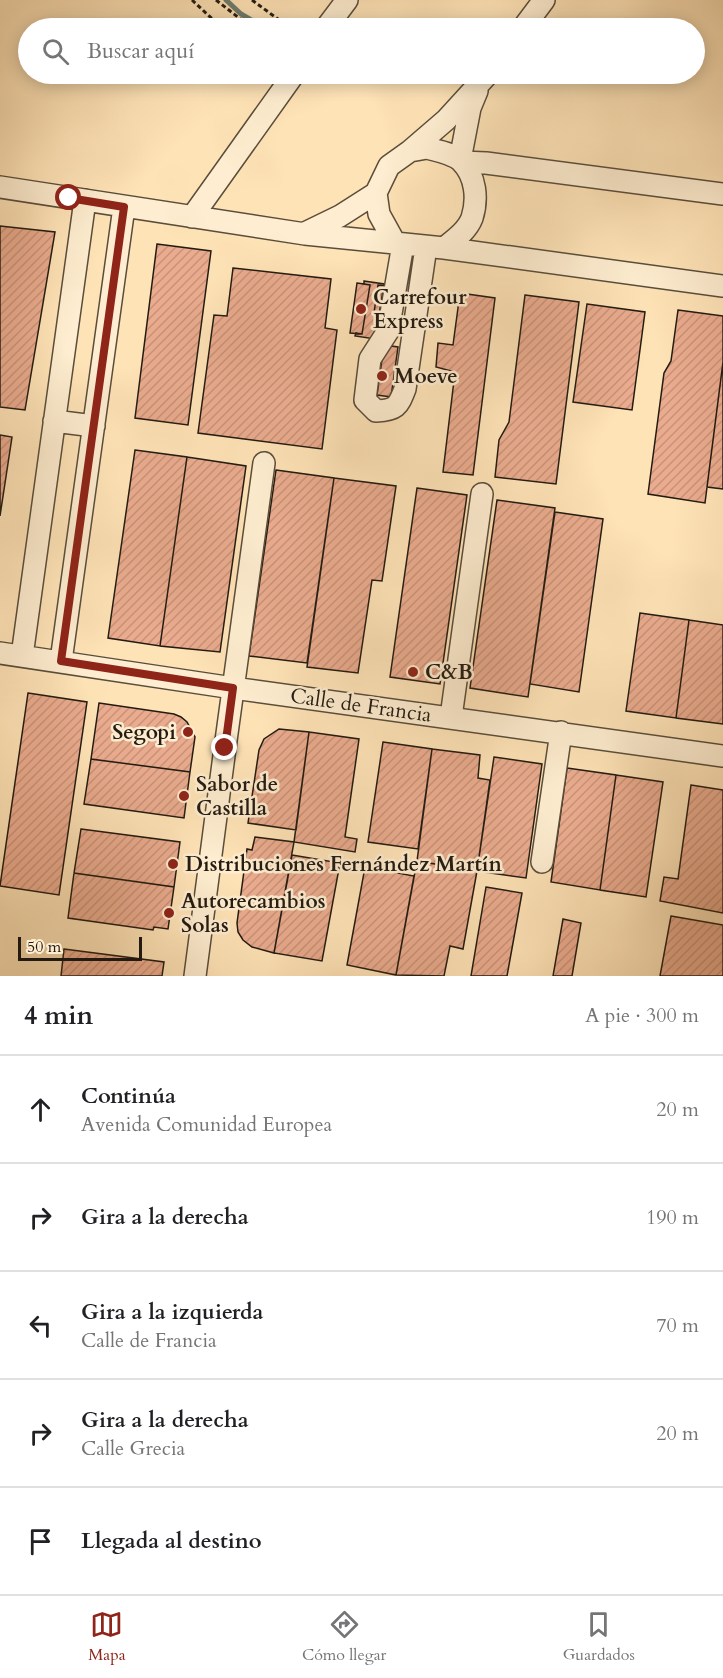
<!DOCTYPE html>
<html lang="es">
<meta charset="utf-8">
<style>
body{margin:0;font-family:Cardo,serif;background:#f2f2f2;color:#202124}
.scale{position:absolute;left:18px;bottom:15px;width:124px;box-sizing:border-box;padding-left:6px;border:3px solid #231b12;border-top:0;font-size:16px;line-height:21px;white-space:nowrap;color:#231b12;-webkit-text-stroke:4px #feedd0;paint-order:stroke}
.stop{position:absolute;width:18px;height:18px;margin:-14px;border:4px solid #8f2418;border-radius:50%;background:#fff}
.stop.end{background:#8f2418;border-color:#fff;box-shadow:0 2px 6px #0008}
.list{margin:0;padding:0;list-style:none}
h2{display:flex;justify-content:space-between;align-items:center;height:78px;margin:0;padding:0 24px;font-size:26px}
h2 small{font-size:20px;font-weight:400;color:#757577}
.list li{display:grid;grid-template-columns:39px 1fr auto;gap:18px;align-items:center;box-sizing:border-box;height:108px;padding:0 24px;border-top:2px solid #e0e0e0}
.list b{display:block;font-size:22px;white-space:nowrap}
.list p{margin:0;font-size:20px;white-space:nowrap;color:#757577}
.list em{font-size:20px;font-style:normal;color:#757577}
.icon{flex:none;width:33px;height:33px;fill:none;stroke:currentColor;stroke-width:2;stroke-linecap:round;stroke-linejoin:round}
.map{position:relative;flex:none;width:723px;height:976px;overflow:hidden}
.search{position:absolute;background:#fff;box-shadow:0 3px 15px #0003;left:18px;right:18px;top:18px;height:66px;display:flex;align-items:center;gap:15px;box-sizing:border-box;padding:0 21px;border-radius:33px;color:#757577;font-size:22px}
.sheet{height:618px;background:#fff}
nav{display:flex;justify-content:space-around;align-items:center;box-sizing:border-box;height:84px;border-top:2px solid #e0e0e0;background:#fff;font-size:16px;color:#757577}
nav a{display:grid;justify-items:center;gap:3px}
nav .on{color:#8f2418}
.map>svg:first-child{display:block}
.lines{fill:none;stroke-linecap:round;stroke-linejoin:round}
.stream{stroke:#6e7d6f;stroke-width:5}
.building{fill:url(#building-hatch);stroke:#231b12;stroke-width:1.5}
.minor-casing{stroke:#5a4d3b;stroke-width:24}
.path{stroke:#231b12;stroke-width:3;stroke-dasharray:4.5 3;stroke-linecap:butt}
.minor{stroke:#feedd0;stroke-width:21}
.route{stroke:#8f2418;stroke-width:8}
.poi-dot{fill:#8f2418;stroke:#feedd0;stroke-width:2}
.labels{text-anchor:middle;stroke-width:5;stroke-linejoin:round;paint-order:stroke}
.poi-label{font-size:21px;font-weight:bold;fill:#231b12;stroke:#feedd0;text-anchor:start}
.street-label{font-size:21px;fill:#231b12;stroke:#feedd0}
</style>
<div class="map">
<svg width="723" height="976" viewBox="0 0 723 976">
<defs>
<pattern id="building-hatch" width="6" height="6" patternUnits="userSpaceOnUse" patternTransform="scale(1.5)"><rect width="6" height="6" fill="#eaab8e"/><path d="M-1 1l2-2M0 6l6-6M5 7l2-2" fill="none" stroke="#c89379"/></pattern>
</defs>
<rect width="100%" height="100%" fill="#fee3b7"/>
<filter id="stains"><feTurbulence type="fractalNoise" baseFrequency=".00333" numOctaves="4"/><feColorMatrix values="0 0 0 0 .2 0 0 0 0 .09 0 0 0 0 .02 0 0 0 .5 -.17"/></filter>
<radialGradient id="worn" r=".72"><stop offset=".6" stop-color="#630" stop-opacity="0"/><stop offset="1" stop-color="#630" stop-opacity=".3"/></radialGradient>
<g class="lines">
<path class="stream" d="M 226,0 L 241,14 L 265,28"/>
</g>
<path class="building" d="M 0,226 L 55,232 L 25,410 L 0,407 Z
M 157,244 L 211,251 L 188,425 L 135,418 Z
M 233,268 L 331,279 L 325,328 L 337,330 L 322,449 L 198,433 L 214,315 L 227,316 Z
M 364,281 L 384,284 L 375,339 L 355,336 L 356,333 L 362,334 L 370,285 L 364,284 Z
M 357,283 L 370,285 L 362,334 L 350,333 Z
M 378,285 L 404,289 L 400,316 L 374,313 Z
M 460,293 L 495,298 L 473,475 L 443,472 L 455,372 L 436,367 L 438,343 L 453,345 Z
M 525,295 L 579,302 L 556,484 L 495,477 L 499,440 L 509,422 Z
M 587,304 L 645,312 L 632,410 L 573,402 Z
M 678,310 L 723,316 L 723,362 L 705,503 L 648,494 L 664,373 L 671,361 Z
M 384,345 L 398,347 L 391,397 L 377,395 Z
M 723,362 L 723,489 L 707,487 Z
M 0,435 L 12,437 L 0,516 Z
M 135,450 L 187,457 L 160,646 L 108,638 Z
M 187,457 L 246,466 L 220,652 L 160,646 Z
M 276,470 L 334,478 L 307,663 L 249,656 Z
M 334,478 L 396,486 L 382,581 L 372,580 L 358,673 L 307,667 Z
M 417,488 L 467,495 L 440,684 L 390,677 Z
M 497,500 L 555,508 L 528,697 L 470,688 Z
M 555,512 L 603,519 L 579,692 L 530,684 Z
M 640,613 L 689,620 L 676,718 L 626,711 Z
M 689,620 L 723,625 L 723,724 L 676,718 Z
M 28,693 L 87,702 L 59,895 L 0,886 Z
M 99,703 L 174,714 L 181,717 L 187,722 L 195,737 L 190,772 L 91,759 Z
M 279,729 L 309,732 L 296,830 L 248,823 L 259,750 L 264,739 Z
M 309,732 L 359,739 L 345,837 L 357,839 L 355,852 L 294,842 Z
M 383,742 L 432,749 L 418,849 L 368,842 Z
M 432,749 L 480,755 L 478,778 L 490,780 L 477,871 L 417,861 Z
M 494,757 L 542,764 L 526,878 L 477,871 Z
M 91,759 L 190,772 L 184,818 L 84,804 Z
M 567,768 L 616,775 L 600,890 L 551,882 Z
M 616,775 L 663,782 L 646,897 L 600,890 Z
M 691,785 L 723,790 L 723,913 L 660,901 L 664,877 L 678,879 Z
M 81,829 L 180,842 L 174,887 L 74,873 Z
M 255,837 L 294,842 L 274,953 L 252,947 L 243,940 L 238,932 L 237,923 L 247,849 L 252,850 Z
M 292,855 L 340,863 L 322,961 L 274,953 Z
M 417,861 L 477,871 L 463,949 L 450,946 L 444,976 L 396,975 Z
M 365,867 L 414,876 L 396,975 L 347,965 Z
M 74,873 L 174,887 L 168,929 L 154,927 L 153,930 L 68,918 Z
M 486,887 L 522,893 L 507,976 L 471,976 Z
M 671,916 L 723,925 L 723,976 L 660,976 Z
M 563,919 L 581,923 L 572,976 L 553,976 Z
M 64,949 L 164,962 L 162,976 L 61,976 Z"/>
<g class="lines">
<g class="minor-casing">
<path id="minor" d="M 326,28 L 347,0
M 523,28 L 544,0
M 427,148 C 438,151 452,153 461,161 C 476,176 478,199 472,218 C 467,231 454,240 444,248 L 395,243 L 379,214 L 376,193 L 389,166 L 410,151 Z
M 410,151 L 446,120 L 488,74
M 460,160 L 470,108 L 477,91
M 462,162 L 486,163 L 723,194
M 0,187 L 305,234 L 395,243
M 192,217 L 294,74
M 305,233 L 340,216 L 376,193
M 403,244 L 388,331 L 370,359 L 365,400 L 376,411 C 396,410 398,407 405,389 L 426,247
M 444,248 L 723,286
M 54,421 L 94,426
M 0,653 L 233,688 L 723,756
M 22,656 L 85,200
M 61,661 L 124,207
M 451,717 L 482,494
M 542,862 L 561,732
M 195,976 L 225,748 L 264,463"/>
</g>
<path class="path" d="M 192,0 L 222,28
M 216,0 L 252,28
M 252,0 L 290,28"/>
<use href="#minor" class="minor"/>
</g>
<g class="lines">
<path class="route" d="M 69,198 L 124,207 L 61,661 L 233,688 L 225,748"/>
</g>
<g class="poi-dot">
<circle cx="361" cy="309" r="6"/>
<circle cx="382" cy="376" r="6"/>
<circle cx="413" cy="672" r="6"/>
<circle cx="188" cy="732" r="6"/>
<circle cx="184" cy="796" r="6"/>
<circle cx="173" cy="864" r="6"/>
<circle cx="169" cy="913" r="6"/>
</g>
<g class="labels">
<g class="poi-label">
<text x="373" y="304">Carrefour<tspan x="373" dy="24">Express</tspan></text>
<text x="394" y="383">Moeve</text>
<text x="425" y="679">C&amp;B</text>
<text x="176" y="739" text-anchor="end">Segopi</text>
<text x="196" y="791">Sabor de<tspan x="196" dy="24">Castilla</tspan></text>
<text x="185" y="871">Distribuciones Fernández Martín</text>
<text x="181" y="908">Autorecambios<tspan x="181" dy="24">Solas</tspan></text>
</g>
<g class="street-label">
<text transform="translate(361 705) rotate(8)" y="7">Calle de Francia</text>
</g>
</g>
<rect width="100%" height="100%" filter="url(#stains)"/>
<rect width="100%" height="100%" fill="url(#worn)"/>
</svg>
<div class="scale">50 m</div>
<div class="stop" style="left:69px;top:198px"></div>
<div class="stop end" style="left:225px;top:748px"></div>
<div class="search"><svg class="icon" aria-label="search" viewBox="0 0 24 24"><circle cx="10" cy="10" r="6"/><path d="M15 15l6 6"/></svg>Buscar aquí</div>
</div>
<section class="sheet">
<h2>4 min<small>A pie · 300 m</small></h2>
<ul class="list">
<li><svg class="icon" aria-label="ahead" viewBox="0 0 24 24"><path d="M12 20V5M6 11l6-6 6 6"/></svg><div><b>Continúa</b><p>Avenida Comunidad Europea</p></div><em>20 m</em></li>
<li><svg class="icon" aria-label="right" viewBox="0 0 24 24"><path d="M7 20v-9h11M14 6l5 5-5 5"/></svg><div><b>Gira a la derecha</b></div><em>190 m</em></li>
<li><svg class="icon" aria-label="left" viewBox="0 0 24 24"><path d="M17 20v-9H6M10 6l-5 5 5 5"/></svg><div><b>Gira a la izquierda</b><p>Calle de Francia</p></div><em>70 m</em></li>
<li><svg class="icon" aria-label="right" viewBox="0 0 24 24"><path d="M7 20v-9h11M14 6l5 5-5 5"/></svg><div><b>Gira a la derecha</b><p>Calle Grecia</p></div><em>20 m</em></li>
<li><svg class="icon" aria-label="arrive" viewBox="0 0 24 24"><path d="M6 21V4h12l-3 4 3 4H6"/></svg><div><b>Llegada al destino</b></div></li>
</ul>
</section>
<nav>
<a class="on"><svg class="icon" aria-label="map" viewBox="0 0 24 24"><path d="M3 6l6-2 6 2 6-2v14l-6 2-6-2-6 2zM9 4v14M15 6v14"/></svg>Mapa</a>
<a><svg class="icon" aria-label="directions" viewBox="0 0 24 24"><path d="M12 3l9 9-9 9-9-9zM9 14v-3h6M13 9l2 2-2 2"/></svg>Cómo llegar</a>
<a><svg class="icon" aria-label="saved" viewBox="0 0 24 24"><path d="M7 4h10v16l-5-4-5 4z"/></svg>Guardados</a>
</nav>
